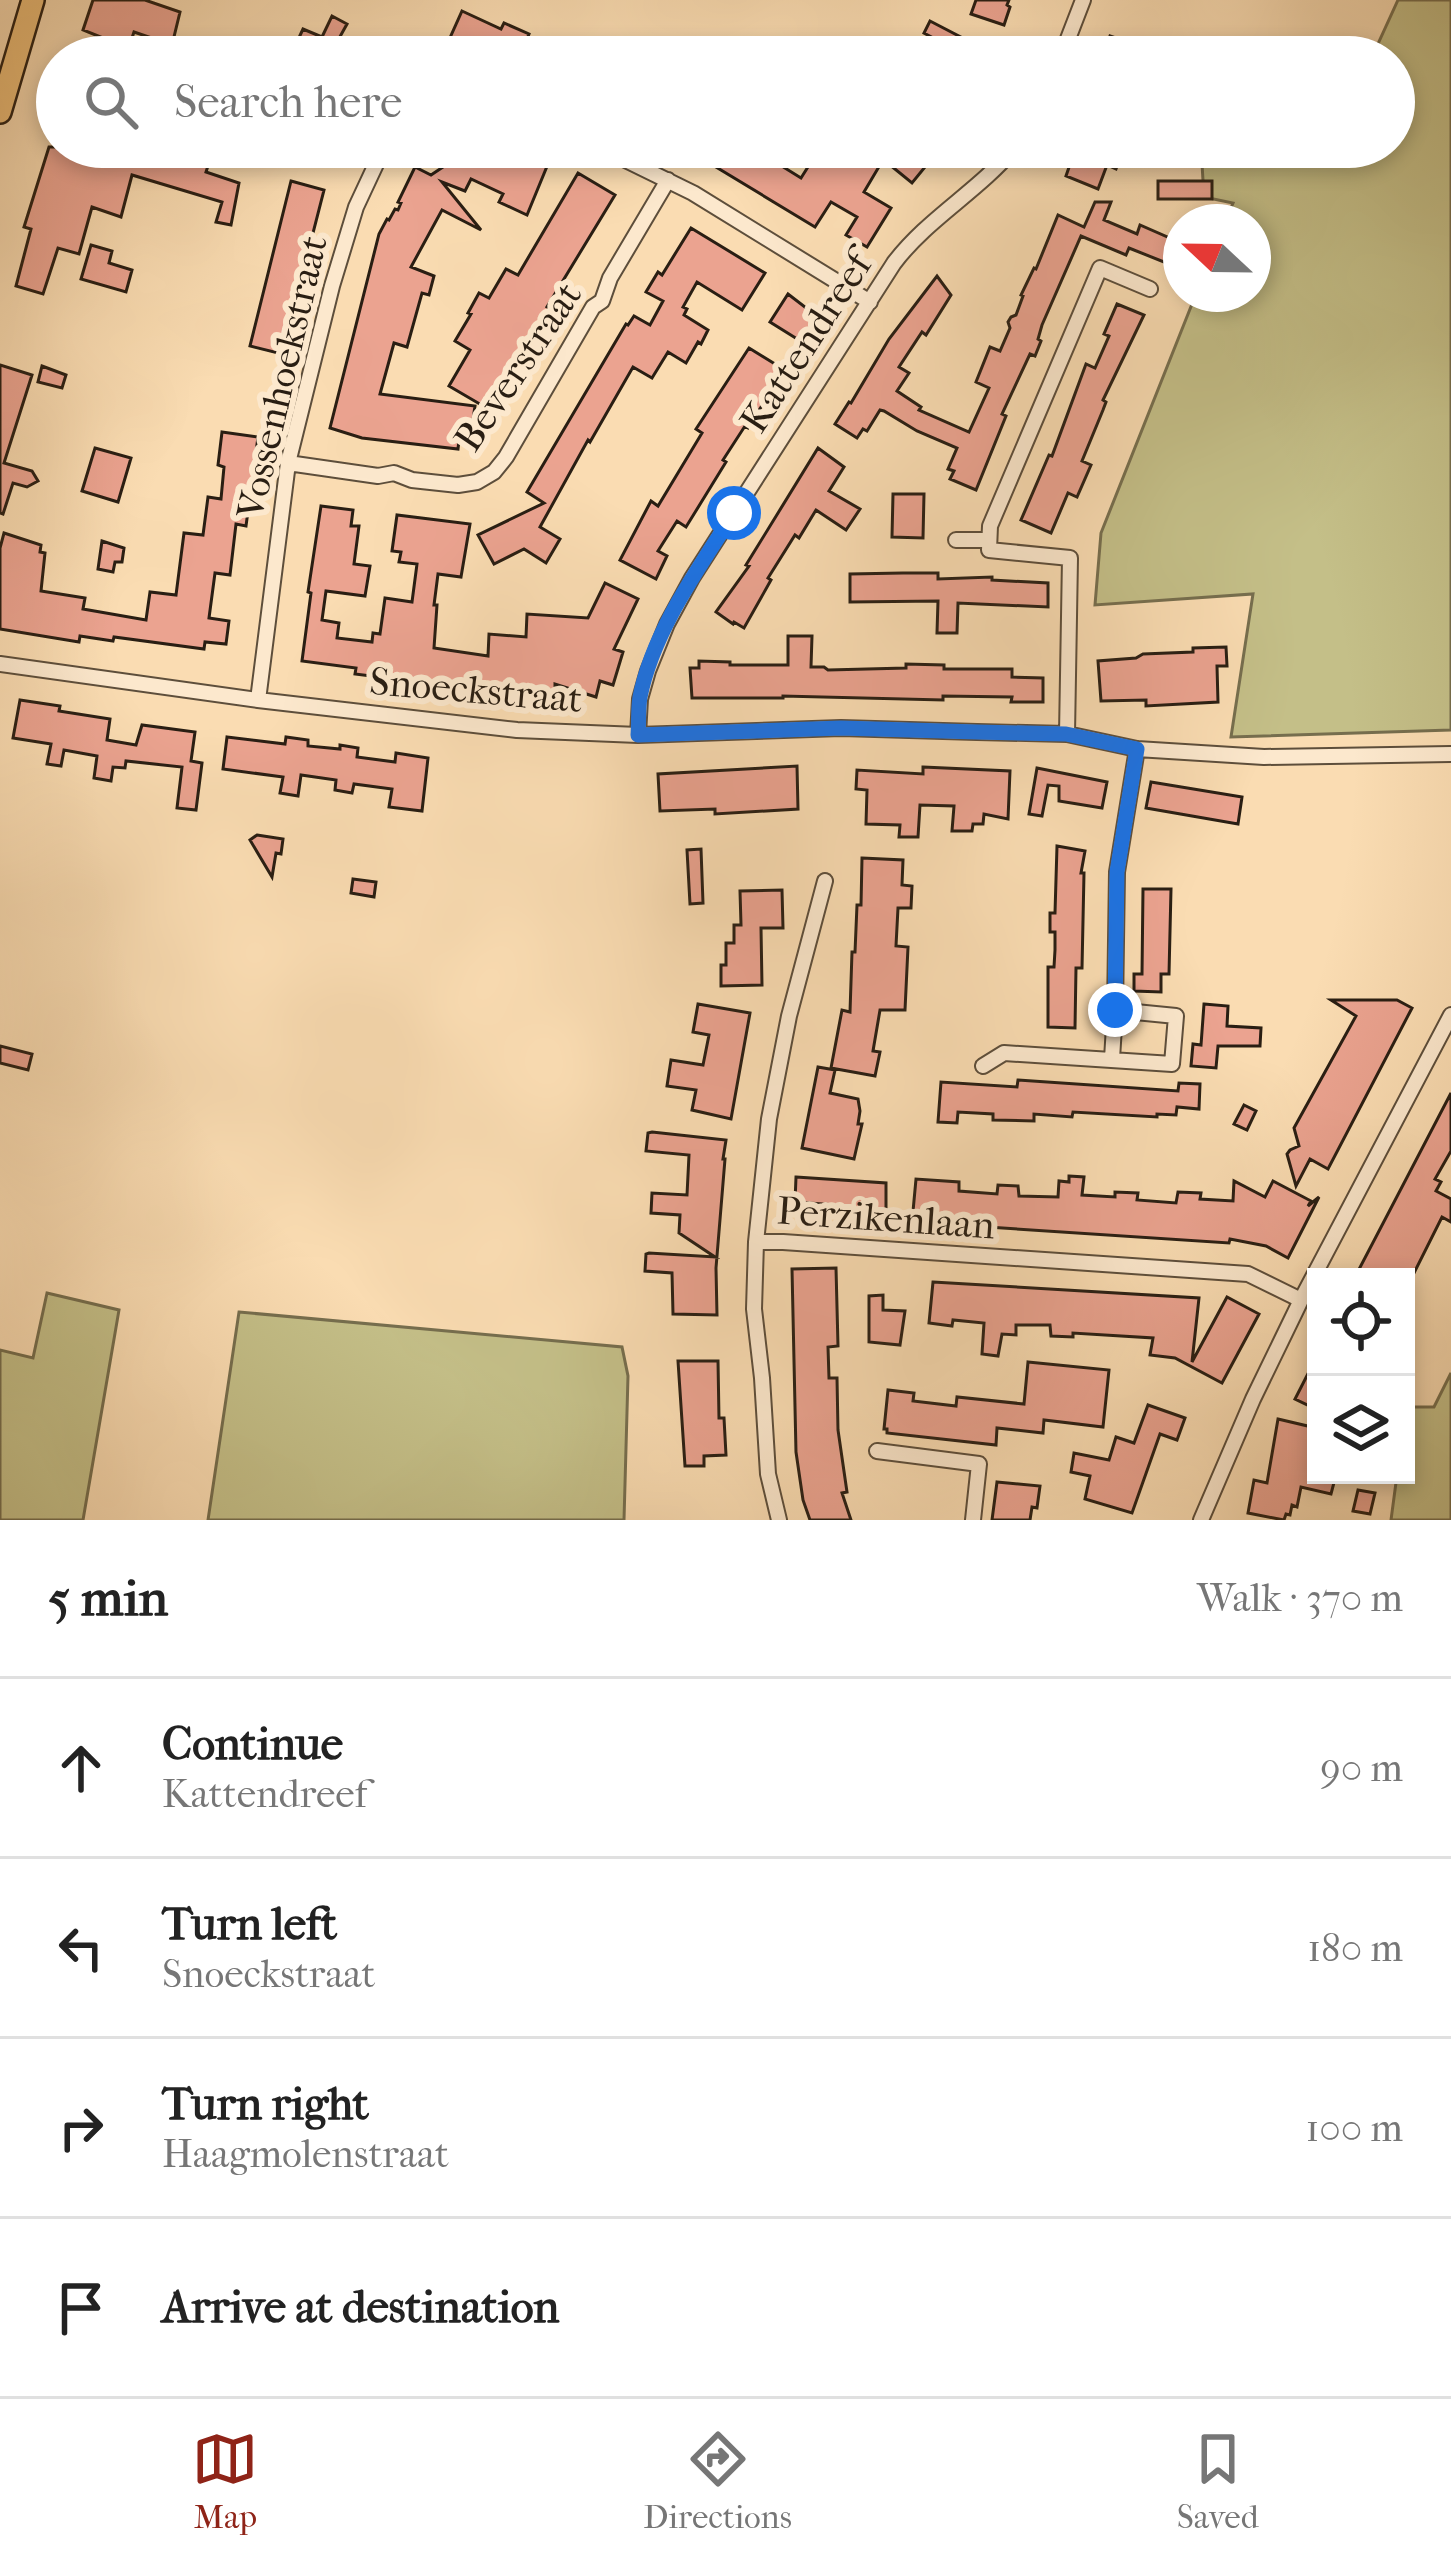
<!DOCTYPE html>
<meta charset="utf-8">
<style>
body{margin:0;font-family:"IM FELL French Canon",serif;background:#f6f6f6;color:#222}
.controls{position:absolute;right:36px;bottom:36px;display:grid;overflow:hidden;border-radius:0px;box-shadow:0 6px 18px #0003}
.controls button{width:108px;height:108px;display:grid;place-items:center;padding:0;border:0;border-bottom:3px solid #e0e0e0;background:#fff;color:#222;font:60px sans-serif}
.compass{position:absolute;left:1163px;top:204px;width:108px;height:108px;border-radius:50%;background:#fff;box-shadow:0 6px 18px #0003;rotate:292deg}
.stop{position:absolute;width:36px;height:36px;margin:-27px;border:9px solid #1a73e8;border-radius:50%;background:#fff}
.stop.end{background:#1a73e8;border-color:#fff;box-shadow:0 3px 12px #0008}
.list{margin:0;padding:0;list-style:none}
h2{display:flex;justify-content:space-between;align-items:center;height:156px;margin:0;padding:0 48px;font-size:51px}
h2 small{font-size:39px;font-weight:400;color:#767676}
.list li{display:grid;grid-template-columns:78px 1fr auto;gap:36px;align-items:center;box-sizing:border-box;height:180px;padding:0 48px;border-top:3px solid #e0e0e0}
.list b{display:block;font-size:45px;white-space:nowrap}
.list p{margin:0;font-size:39px;white-space:nowrap;color:#767676}
.list em{font-size:39px;font-style:normal;color:#767676}
.icon{flex:none;width:66px;height:66px;fill:none;stroke:currentColor;stroke-width:2;stroke-linecap:round;stroke-linejoin:round}
.map{position:relative;flex:none;width:1451px;height:1520px;overflow:hidden}
.search{position:absolute;background:#fff;box-shadow:0 6px 18px #0003;left:36px;right:36px;top:36px;height:132px;display:flex;align-items:center;gap:30px;box-sizing:border-box;padding:0 42px;border-radius:66px;color:#767676;font-size:45px}
.sheet{height:876px;background:#fff}
nav{display:flex;justify-content:space-around;align-items:center;box-sizing:border-box;height:168px;border-top:3px solid #e0e0e0;background:#fff;font-size:33px;color:#767676}
nav a{display:grid;justify-items:center;gap:6px}
nav .on{color:#8f2418}
.map>svg:first-child{display:block}
.green{fill:#c4bf88;stroke:#766e4e;stroke-width:3}
.building{fill:#eba390;stroke:#291e13;stroke-width:3}
.lines{fill:none;stroke-linecap:round;stroke-linejoin:round}
.minor-casing{stroke:#5d4e3b;stroke-width:18}
.primary-casing{stroke:#291e13;stroke-width:26}
.minor{stroke:#fce8cd;stroke-width:14}
.primary{stroke:#edbe79;stroke-width:21}
.route{stroke:#1a73e8;stroke-width:15}
.labels{text-anchor:middle;stroke-width:12;stroke-linejoin:round;paint-order:stroke}
.street-label{font-size:39px;fill:#291e13;stroke:#fce8cd}
</style>
<div class="map">
<svg width="1451" height="1520" viewBox="0 0 1451 1520">
<rect width="100%" height="100%" fill="#fadcb2"/>
<filter id="stains"><feTurbulence type="fractalNoise" baseFrequency=".00167" numOctaves="4"/><feColorMatrix values="0 0 0 0 .2 0 0 0 0 .09 0 0 0 0 .02 0 0 0 .5 -.17"/></filter>
<radialGradient id="worn" r=".72"><stop offset=".6" stop-color="#630" stop-opacity="0"/><stop offset="1" stop-color="#630" stop-opacity=".3"/></radialGradient>
<path class="green" d="M 1398,0 L 1451,0 L 1451,730 L 1231,737 L 1253,594 L 1095,605 L 1101,533 L 1196,294 L 1253,294 L 1253,222 L 1225,222 L 1233,203 L 1204,197 L 1201,147 L 1394,147 L 1394,57 L 1372,57 Z
M 47,1293 L 119,1310 L 83,1520 L 0,1520 L 0,1350 L 33,1358 Z
M 239,1312 L 622,1347 L 628,1376 L 624,1520 L 208,1520 Z
M 1451,1373 L 1451,1520 L 1391,1520 L 1397,1475 L 1406,1475 L 1406,1407 L 1434,1407 Z"/>
<path class="building" d="M 93,0 L 145,0 L 180,12 L 172,45 L 134,32 L 128,50 L 102,42 L 103,38 L 83,30 Z
M 976,0 L 1009,0 L 1007,5 L 1010,7 L 1004,25 L 971,14 Z
M 462,11 L 501,29 L 504,23 L 529,34 L 524,46 L 550,57 L 486,57 L 449,40 Z
M 332,16 L 347,24 L 337,42 L 368,57 L 290,57 L 303,29 L 322,37 Z
M 930,21 L 976,45 L 970,57 L 958,57 L 936,46 L 939,41 L 924,33 Z
M 1110,36 L 1136,45 L 1131,57 L 1102,57 Z
M 49,147 L 141,147 L 195,163 L 200,147 L 214,147 L 206,172 L 239,183 L 231,225 L 216,222 L 222,202 L 132,175 L 121,217 L 92,207 L 79,254 L 58,248 L 43,294 L 16,286 L 31,229 L 24,227 Z
M 292,147 L 333,147 L 324,164 Z
M 482,147 L 523,147 L 550,159 L 527,215 L 499,202 L 503,194 L 471,179 L 465,191 L 442,182 L 481,230 L 442,210 L 411,267 L 434,276 L 429,295 L 422,293 L 407,347 L 394,343 L 380,394 L 475,406 L 471,433 L 460,431 L 458,449 L 362,438 L 330,428 L 379,234 L 387,219 L 389,220 L 395,209 L 398,210 L 401,203 L 398,202 L 415,167 L 431,175 L 458,157 L 474,163 Z
M 714,147 L 751,147 L 801,178 L 818,151 L 843,166 L 857,148 L 880,165 L 864,192 L 891,208 L 867,247 L 846,235 L 857,217 L 831,202 L 815,227 L 706,161 Z
M 904,147 L 923,147 L 934,156 L 912,183 L 890,165 Z
M 1076,147 L 1124,147 L 1116,169 L 1107,165 L 1098,189 L 1066,176 Z
M 578,173 L 615,195 L 547,307 L 549,308 L 490,410 L 449,386 L 470,350 L 455,341 L 471,314 L 468,313 L 479,293 L 489,298 L 506,269 L 518,275 Z
M 291,181 L 324,190 L 282,354 L 250,346 Z
M 1158,181 L 1212,181 L 1212,199 L 1158,199 Z
M 1095,202 L 1111,202 L 1104,220 L 1137,234 L 1140,225 L 1181,243 L 1181,251 L 1174,266 L 1129,248 L 1126,255 L 1081,236 L 1042,325 L 1038,339 L 1041,341 L 1035,356 L 1030,354 L 1002,414 L 1006,416 L 976,490 L 950,479 L 954,471 L 948,469 L 957,448 L 917,431 L 884,411 L 880,410 L 867,431 L 863,429 L 857,438 L 835,424 L 849,402 L 851,403 L 889,339 L 937,276 L 951,295 L 926,335 L 922,332 L 899,367 L 909,373 L 897,391 L 921,407 L 919,410 L 969,432 L 989,388 L 976,382 L 990,347 L 1000,351 L 1010,328 L 1008,322 L 1011,317 L 1016,315 L 1023,296 L 1021,295 L 1034,268 L 1036,269 L 1058,215 L 1084,227 Z
M 691,228 L 765,273 L 742,310 L 697,282 L 683,307 L 687,309 L 684,315 L 708,330 L 701,344 L 698,342 L 686,363 L 668,352 L 652,378 L 633,367 L 590,442 L 588,440 L 540,527 L 560,539 L 546,563 L 524,549 L 494,564 L 478,535 L 544,503 L 527,492 L 626,324 L 628,325 L 634,316 L 650,325 L 663,301 L 646,292 L 658,272 L 662,275 Z
M 91,245 L 112,251 L 109,263 L 132,270 L 126,292 L 81,279 Z
M 788,294 L 818,317 L 802,342 L 770,322 Z
M 1117,304 L 1144,315 L 1103,400 L 1106,402 L 1103,410 L 1082,461 L 1091,465 L 1077,497 L 1068,493 L 1051,533 L 1021,520 L 1049,455 L 1052,456 L 1086,364 L 1095,368 L 1109,336 L 1104,334 Z
M 749,348 L 788,372 L 772,398 L 768,396 L 748,428 L 745,426 L 723,460 L 726,462 L 686,527 L 677,521 L 658,551 L 667,556 L 656,579 L 620,560 L 651,501 L 658,506 L 702,433 L 696,429 Z
M 0,365 L 32,375 L 4,463 L 32,471 L 38,481 L 27,487 L 13,483 L 3,514 L 0,513 Z
M 42,366 L 66,375 L 62,388 L 38,382 Z
M 222,432 L 258,437 L 246,526 L 236,524 L 230,575 L 215,573 L 209,618 L 229,621 L 226,644 L 205,642 L 204,649 L 114,637 L 113,641 L 80,636 L 79,642 L 0,629 L 0,548 L 4,533 L 41,545 L 40,552 L 45,553 L 41,591 L 85,598 L 83,609 L 146,620 L 150,592 L 176,595 L 184,533 L 203,535 L 208,497 L 221,499 L 224,467 L 218,465 Z
M 95,448 L 131,458 L 118,502 L 82,491 Z
M 818,448 L 844,467 L 829,491 L 860,509 L 846,530 L 816,510 L 799,538 L 795,535 L 768,578 L 771,580 L 744,628 L 734,622 L 733,624 L 716,612 L 749,566 L 746,565 Z
M 893,494 L 924,494 L 923,538 L 892,537 Z
M 321,506 L 353,510 L 351,526 L 359,526 L 354,564 L 370,566 L 365,596 L 326,591 L 322,620 L 339,623 L 337,638 L 372,642 L 373,633 L 380,634 L 385,598 L 412,602 L 417,564 L 399,562 L 401,552 L 392,551 L 397,515 L 470,524 L 461,577 L 438,574 L 434,605 L 437,605 L 434,648 L 488,656 L 489,634 L 526,637 L 527,614 L 588,618 L 605,583 L 638,599 L 614,649 L 623,652 L 613,685 L 600,681 L 596,697 L 555,684 L 555,698 L 530,697 L 530,695 L 485,693 L 486,691 L 395,676 L 395,679 L 355,674 L 356,668 L 302,661 L 311,593 L 308,592 Z
M 102,541 L 124,548 L 122,562 L 115,562 L 113,572 L 98,569 Z
M 903,573 L 938,573 L 938,579 L 992,577 L 992,580 L 1048,583 L 1048,607 L 958,603 L 957,633 L 937,633 L 938,601 L 850,602 L 850,574 Z
M 788,636 L 812,636 L 811,667 L 824,667 L 828,670 L 906,668 L 906,664 L 944,665 L 944,669 L 1012,669 L 1012,677 L 1043,678 L 1043,702 L 1011,702 L 1012,697 L 943,696 L 943,700 L 783,696 L 783,698 L 692,698 L 690,668 L 699,668 L 699,661 L 730,662 L 730,665 L 788,665 Z
M 1226,647 L 1227,666 L 1217,666 L 1218,702 L 1146,706 L 1146,700 L 1101,701 L 1098,661 L 1136,658 L 1143,654 L 1193,652 L 1193,648 Z
M 20,700 L 60,706 L 59,711 L 110,719 L 107,740 L 136,745 L 142,725 L 195,732 L 191,761 L 202,763 L 196,810 L 177,808 L 182,767 L 126,761 L 125,768 L 113,767 L 111,781 L 94,778 L 97,756 L 64,750 L 61,766 L 47,764 L 51,744 L 13,738 Z
M 227,737 L 285,744 L 286,737 L 308,740 L 308,746 L 340,749 L 340,745 L 358,748 L 357,757 L 395,762 L 396,753 L 428,758 L 422,811 L 389,807 L 392,789 L 354,784 L 352,793 L 335,790 L 336,780 L 301,775 L 298,796 L 280,793 L 283,777 L 223,769 Z
M 797,766 L 798,809 L 715,814 L 715,809 L 660,811 L 658,774 Z
M 923,767 L 1010,771 L 1008,819 L 984,814 L 983,824 L 973,824 L 972,831 L 952,831 L 954,806 L 920,805 L 918,837 L 899,837 L 900,825 L 866,824 L 867,790 L 856,789 L 857,770 L 923,774 Z
M 1037,768 L 1107,782 L 1102,808 L 1059,801 L 1059,786 L 1048,785 L 1042,816 L 1029,814 Z
M 1151,782 L 1242,797 L 1238,824 L 1146,808 Z
M 257,835 L 283,839 L 281,854 L 276,853 L 272,877 L 250,840 Z
M 1057,846 L 1085,851 L 1081,873 L 1084,873 L 1082,968 L 1076,968 L 1075,1028 L 1048,1027 L 1048,967 L 1054,967 L 1055,950 L 1055,932 L 1050,932 L 1050,913 L 1055,913 Z
M 701,849 L 703,903 L 690,904 L 687,850 Z
M 862,858 L 903,860 L 902,885 L 912,886 L 911,908 L 898,908 L 896,946 L 908,947 L 905,1010 L 880,1010 L 873,1051 L 880,1052 L 875,1076 L 831,1068 L 842,1010 L 850,1012 L 852,952 L 855,952 L 857,905 L 861,905 Z
M 353,879 L 376,882 L 374,897 L 351,893 Z
M 1143,889 L 1171,889 L 1169,974 L 1161,974 L 1161,992 L 1134,991 L 1134,974 L 1142,974 Z
M 782,890 L 783,928 L 761,928 L 762,985 L 721,986 L 721,965 L 726,965 L 726,943 L 734,943 L 734,925 L 741,925 L 740,891 Z
M 1331,1000 L 1397,1000 L 1412,1008 L 1328,1169 L 1310,1159 L 1296,1186 L 1287,1154 L 1290,1150 L 1299,1146 L 1294,1128 L 1356,1016 Z
M 698,1004 L 750,1013 L 731,1119 L 692,1110 L 696,1090 L 667,1086 L 671,1060 L 703,1065 L 709,1035 L 693,1032 Z
M 1204,1004 L 1228,1006 L 1227,1026 L 1261,1028 L 1260,1046 L 1218,1046 L 1216,1068 L 1191,1066 L 1193,1044 L 1201,1045 Z
M 0,1046 L 32,1054 L 28,1070 L 0,1063 Z
M 818,1067 L 835,1070 L 830,1093 L 858,1099 L 860,1111 L 858,1124 L 862,1124 L 854,1159 L 802,1148 Z
M 1018,1080 L 1178,1091 L 1179,1083 L 1200,1084 L 1199,1109 L 1177,1107 L 1176,1115 L 1157,1114 L 1157,1117 L 1073,1112 L 1072,1117 L 1034,1114 L 1034,1121 L 993,1120 L 993,1114 L 958,1112 L 957,1123 L 938,1122 L 941,1082 L 1017,1087 Z
M 1451,1093 L 1451,1151 L 1435,1179 L 1441,1182 L 1436,1191 L 1451,1199 L 1451,1222 L 1442,1217 L 1412,1277 L 1355,1277 Z
M 1244,1105 L 1256,1111 L 1247,1130 L 1234,1124 Z
M 652,1132 L 726,1140 L 723,1159 L 725,1159 L 716,1268 L 717,1315 L 673,1314 L 672,1273 L 645,1271 L 646,1254 L 649,1253 L 715,1257 L 679,1233 L 680,1215 L 651,1213 L 652,1193 L 687,1195 L 689,1155 L 646,1151 L 648,1133 Z
M 1069,1176 L 1084,1177 L 1082,1195 L 1115,1197 L 1115,1192 L 1138,1193 L 1137,1200 L 1176,1203 L 1178,1192 L 1201,1193 L 1200,1199 L 1233,1201 L 1234,1181 L 1265,1197 L 1273,1181 L 1311,1201 L 1308,1206 L 1319,1197 L 1288,1258 L 1266,1246 L 1230,1239 L 1229,1243 L 912,1222 L 916,1179 L 959,1182 L 959,1191 L 997,1194 L 998,1185 L 1018,1186 L 1019,1196 L 1058,1197 L 1059,1181 L 1069,1182 Z
M 796,1177 L 886,1183 L 886,1220 L 849,1218 L 849,1206 L 795,1202 Z
M 836,1268 L 838,1346 L 828,1347 L 829,1378 L 837,1378 L 838,1430 L 847,1492 L 842,1493 L 851,1520 L 810,1520 L 803,1500 L 796,1452 L 792,1269 Z
M 933,1282 L 1199,1298 L 1192,1362 L 1227,1297 L 1259,1314 L 1222,1383 L 1175,1358 L 1150,1355 L 1153,1338 L 1073,1333 L 1073,1337 L 1051,1336 L 1050,1325 L 1016,1325 L 1016,1335 L 1002,1334 L 998,1356 L 982,1354 L 984,1323 L 953,1320 L 952,1326 L 929,1323 Z
M 883,1295 L 883,1310 L 905,1311 L 900,1345 L 869,1342 L 869,1296 Z
M 1316,1358 L 1316,1409 L 1295,1399 Z
M 678,1361 L 718,1361 L 719,1418 L 724,1418 L 726,1455 L 704,1456 L 704,1466 L 685,1466 Z
M 1028,1362 L 1109,1370 L 1103,1427 L 1044,1420 L 1043,1433 L 997,1428 L 996,1445 L 887,1433 L 887,1429 L 884,1429 L 888,1390 L 914,1393 L 913,1401 L 956,1406 L 957,1397 L 1024,1404 Z
M 1148,1405 L 1185,1418 L 1177,1440 L 1160,1434 L 1132,1513 L 1085,1499 L 1090,1476 L 1071,1472 L 1074,1453 L 1109,1460 L 1116,1437 L 1134,1443 Z
M 1278,1419 L 1316,1428 L 1309,1467 L 1316,1469 L 1316,1475 L 1336,1475 L 1331,1494 L 1301,1487 L 1297,1507 L 1292,1505 L 1290,1515 L 1286,1514 L 1284,1520 L 1248,1513 L 1254,1480 L 1267,1483 Z
M 997,1482 L 1040,1486 L 1037,1508 L 1032,1507 L 1030,1520 L 992,1520 Z
M 1358,1490 L 1375,1493 L 1370,1514 L 1353,1511 Z"/>
<g class="lines">
<g class="minor-casing">
<path id="minor" d="M 1061,57 L 1083,0
M 599,147 L 693,193 L 870,302
M 288,463 L 378,476 L 394,473 L 412,480 L 458,485 L 477,482 L 494,472 L 506,457 L 593,307 L 602,301 L 610,278 L 668,180
M 956,540 L 989,540
M 0,664 L 258,700 L 517,730 L 638,735 L 841,728 L 977,732 L 1067,734 L 1137,749 L 1264,757 L 1451,754
M 258,700 L 288,463 L 332,286 L 356,207 L 384,147
M 1067,734 L 1070,558 L 989,550 L 990,526 L 1100,268 L 1150,289
M 638,735 L 640,699 L 648,671 L 667,624 L 692,578 L 894,263 C 928,218 979,191 1015,147
M 825,881 L 789,1016 L 769,1119 L 756,1242 L 783,1242 L 1248,1274 L 1301,1300
M 1112,1059 L 1115,1010
M 983,1066 L 1004,1053 L 1172,1064 L 1176,1016 L 1115,1010 L 1117,872 L 1137,749
M 756,1242 L 754,1309 L 762,1378 L 768,1474 L 779,1520
M 877,1451 L 979,1464 L 973,1520
M 1201,1520 L 1253,1399 L 1301,1300 L 1451,1015"/>
</g>
<g class="primary-casing">
<path id="primary" d="M 0,112 L 33,0"/>
</g>
<use href="#minor" class="minor"/>
<use href="#primary" class="primary"/>
</g>
<g class="lines">
<path class="route" d="M 734,513 C 699,568 653,631 640,697 C 638,709 639,722 638,735 L 841,728 L 977,732 L 1066,734 L 1137,749 L 1117,872 L 1115,1010"/>
</g>
<g class="labels">
<g class="street-label">
<text transform="translate(805 342) rotate(-57)" y="14">Kattendreef</text>
<text transform="translate(517 366) rotate(-56)" y="14">Beverstraat</text>
<text transform="translate(281 377) rotate(-77)" y="14">Vossenhoekstraat</text>
<text transform="translate(476 689) rotate(5)" y="14">Snoeckstraat</text>
<text transform="translate(886 1217) rotate(4)" y="14">Perzikenlaan</text>
</g>
</g>
<rect width="100%" height="100%" filter="url(#stains)"/>
<rect width="100%" height="100%" fill="url(#worn)"/>
</svg>
<div class="controls">
<button><svg class="icon" aria-label="locate" viewBox="0 0 24 24"><circle cx="12" cy="12" r="6"/><path d="M12 2v4M12 18v4M2 12h4M18 12h4"/></svg></button>
<button><svg class="icon" aria-label="layers" viewBox="0 0 24 24"><path d="M12 4l9 5-9 5-9-5zM3 14l9 5 9-5"/></svg></button>
</div>
<svg class="compass" viewBox="-18 -18 36 36"><path d="M0-13l5 13h-10z" fill="#e53935"/><path d="M0 13l5-13h-10z" fill="#767676"/></svg>
<div class="stop" style="left:734px;top:513px"></div>
<div class="stop end" style="left:1115px;top:1010px"></div>
<div class="search"><svg class="icon" aria-label="search" viewBox="0 0 24 24"><circle cx="10" cy="10" r="6"/><path d="M15 15l6 6"/></svg>Search here</div>
</div>
<section class="sheet">
<h2>5 min<small>Walk · 370 m</small></h2>
<ul class="list">
<li><svg class="icon" aria-label="ahead" viewBox="0 0 24 24"><path d="M12 20V5M6 11l6-6 6 6"/></svg><div><b>Continue</b><p>Kattendreef</p></div><em>90 m</em></li>
<li><svg class="icon" aria-label="left" viewBox="0 0 24 24"><path d="M17 20v-9H6M10 6l-5 5 5 5"/></svg><div><b>Turn left</b><p>Snoeckstraat</p></div><em>180 m</em></li>
<li><svg class="icon" aria-label="right" viewBox="0 0 24 24"><path d="M7 20v-9h11M14 6l5 5-5 5"/></svg><div><b>Turn right</b><p>Haagmolenstraat</p></div><em>100 m</em></li>
<li><svg class="icon" aria-label="arrive" viewBox="0 0 24 24"><path d="M6 21V4h12l-3 4 3 4H6"/></svg><div><b>Arrive at destination</b></div></li>
</ul>
</section>
<nav>
<a class="on"><svg class="icon" aria-label="map" viewBox="0 0 24 24"><path d="M3 6l6-2 6 2 6-2v14l-6 2-6-2-6 2zM9 4v14M15 6v14"/></svg>Map</a>
<a><svg class="icon" aria-label="directions" viewBox="0 0 24 24"><path d="M12 3l9 9-9 9-9-9zM9 14v-3h6M13 9l2 2-2 2"/></svg>Directions</a>
<a><svg class="icon" aria-label="saved" viewBox="0 0 24 24"><path d="M7 4h10v16l-5-4-5 4z"/></svg>Saved</a>
</nav>
